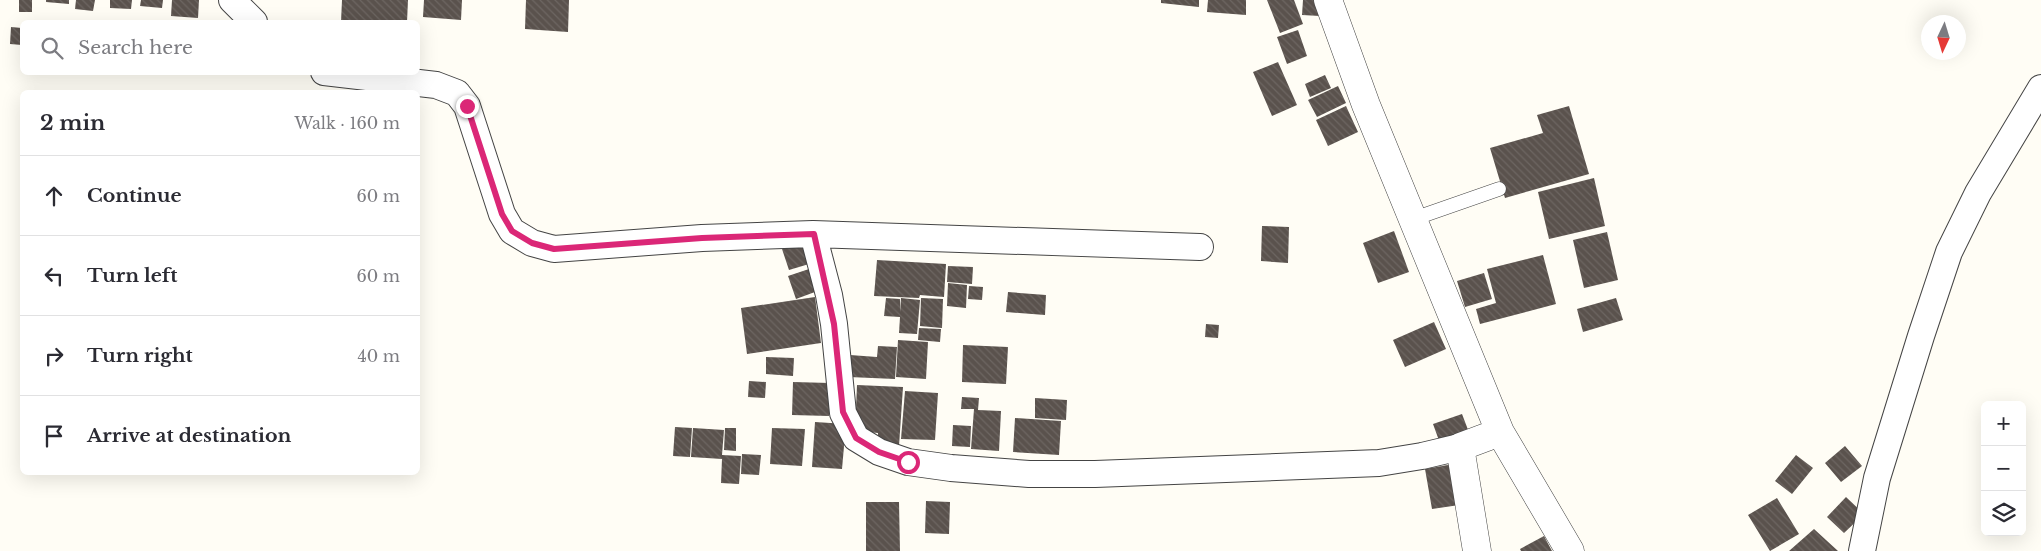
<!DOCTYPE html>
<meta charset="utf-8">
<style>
body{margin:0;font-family:"Libre Baskerville",serif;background:#f2f2f3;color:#2b2b33}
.controls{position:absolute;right:15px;bottom:15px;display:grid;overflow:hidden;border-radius:8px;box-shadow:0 5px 20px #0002}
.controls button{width:45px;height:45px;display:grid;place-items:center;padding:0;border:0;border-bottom:1px solid #e1e1e2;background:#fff;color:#2b2b33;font:25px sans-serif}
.compass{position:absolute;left:1921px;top:15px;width:45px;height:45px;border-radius:50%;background:#fff;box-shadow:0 5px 20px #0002;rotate:184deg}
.stop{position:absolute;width:15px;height:15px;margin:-11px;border:4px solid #db2777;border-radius:50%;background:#fff}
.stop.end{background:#db2777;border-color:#fff;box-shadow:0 1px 5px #0008}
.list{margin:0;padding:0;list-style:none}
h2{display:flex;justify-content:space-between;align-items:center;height:65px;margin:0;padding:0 20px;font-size:21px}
h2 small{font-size:16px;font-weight:400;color:#7c7c81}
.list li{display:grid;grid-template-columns:32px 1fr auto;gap:15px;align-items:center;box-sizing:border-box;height:80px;padding:0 20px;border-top:1px solid #e1e1e2}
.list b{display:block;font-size:19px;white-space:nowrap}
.list em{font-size:16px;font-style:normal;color:#7c7c81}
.icon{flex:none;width:28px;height:28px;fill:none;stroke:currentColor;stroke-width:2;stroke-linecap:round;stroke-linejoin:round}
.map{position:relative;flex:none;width:2041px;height:551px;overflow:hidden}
.search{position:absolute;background:#fff;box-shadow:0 5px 20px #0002;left:20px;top:20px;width:400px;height:55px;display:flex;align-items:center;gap:12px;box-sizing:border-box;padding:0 18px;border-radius:8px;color:#7c7c81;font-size:19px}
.panel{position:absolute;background:#fff;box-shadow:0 5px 20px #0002;left:20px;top:90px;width:400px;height:385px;border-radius:8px}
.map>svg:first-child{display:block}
.building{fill:url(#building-back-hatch)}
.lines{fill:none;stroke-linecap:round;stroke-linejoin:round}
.service-casing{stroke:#444;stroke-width:15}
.minor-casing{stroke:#444;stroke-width:28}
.tertiary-casing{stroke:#444;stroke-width:29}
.service{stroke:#fff;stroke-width:14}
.minor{stroke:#fff;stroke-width:26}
.tertiary{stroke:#fff;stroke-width:28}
.route{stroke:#db2777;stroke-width:6}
</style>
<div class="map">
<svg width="2041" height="551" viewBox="0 0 2041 551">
<defs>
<pattern id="building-back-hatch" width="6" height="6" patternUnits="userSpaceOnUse" patternTransform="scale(1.25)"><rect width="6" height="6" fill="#5a524d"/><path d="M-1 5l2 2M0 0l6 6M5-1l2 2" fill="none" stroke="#6d6662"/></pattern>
</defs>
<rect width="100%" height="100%" fill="#fffdf5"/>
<path class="building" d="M 19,0 L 32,0 L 32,12 L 19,12 Z
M 46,0 L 69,0 L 69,4 L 46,2 Z
M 76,0 L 95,0 L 93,11 L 75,9 Z
M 110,0 L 132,0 L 131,9 L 110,8 Z
M 141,0 L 163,0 L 162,8 L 140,6 Z
M 172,0 L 199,0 L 198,18 L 171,16 Z
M 342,0 L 408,0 L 407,22 L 341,22 Z
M 424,0 L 462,0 L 461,20 L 423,17 Z
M 526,0 L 569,0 L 568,32 L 525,29 Z
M 1161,0 L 1199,0 L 1199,7 L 1161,3 Z
M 1208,0 L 1246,0 L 1246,15 L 1207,12 Z
M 1267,0 L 1294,0 L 1303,24 L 1280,33 Z
M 1303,0 L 1321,0 L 1320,16 L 1302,15 Z
M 11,27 L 22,28 L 22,45 L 10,44 Z
M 1298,30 L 1307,56 L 1287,64 L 1277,37 Z
M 1278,62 L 1297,105 L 1272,116 L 1253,72 Z
M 1325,75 L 1331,88 L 1310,97 L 1305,84 Z
M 1338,86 L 1346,103 L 1317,117 L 1308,100 Z
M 1346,106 L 1358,132 L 1328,146 L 1316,120 Z
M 1569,106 L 1589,174 L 1505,198 L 1490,148 L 1543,133 L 1537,115 Z
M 1594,178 L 1605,226 L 1549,239 L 1538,192 Z
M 1262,226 L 1289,227 L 1288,263 L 1261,261 Z
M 1394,231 L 1409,272 L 1378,283 L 1363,243 Z
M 1607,232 L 1618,280 L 1584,288 L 1573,240 Z
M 803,242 L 809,264 L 789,270 L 782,249 Z
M 1543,255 L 1556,304 L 1480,324 L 1476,309 L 1496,303 L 1487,269 Z
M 877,260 L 946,264 L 944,297 L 920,295 L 919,298 L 874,296 Z
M 948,266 L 973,267 L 972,284 L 947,282 Z
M 815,267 L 823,289 L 796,299 L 788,276 Z
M 1484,273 L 1492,299 L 1465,307 L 1457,281 Z
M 948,283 L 967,285 L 966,308 L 947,306 Z
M 969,286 L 983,287 L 982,300 L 968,299 Z
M 1008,292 L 1046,295 L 1045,315 L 1006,312 Z
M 815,297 L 821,343 L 747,354 L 741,308 Z
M 886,298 L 900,299 L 900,312 L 901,298 L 920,300 L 917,334 L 899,333 L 900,317 L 884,316 Z
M 921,298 L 943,299 L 942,328 L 920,326 Z
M 1616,298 L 1623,320 L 1583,332 L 1577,309 Z
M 1434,322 L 1446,349 L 1405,367 L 1393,340 Z
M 1206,324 L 1219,325 L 1218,338 L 1205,337 Z
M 919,328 L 941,329 L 940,342 L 918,340 Z
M 898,340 L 928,342 L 926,379 L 896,377 Z
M 963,345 L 1008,347 L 1006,384 L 962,382 Z
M 878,346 L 897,347 L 895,379 L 849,377 L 850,355 L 877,357 Z
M 766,357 L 794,358 L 793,376 L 766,374 Z
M 749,381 L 766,382 L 765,398 L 748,397 Z
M 793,382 L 830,383 L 829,416 L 792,415 Z
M 857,385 L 903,387 L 899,446 L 878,445 L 878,433 L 855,431 Z
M 905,391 L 938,393 L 935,440 L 901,439 Z
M 962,397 L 979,398 L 978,410 L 1001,411 L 999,451 L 971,449 L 974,409 L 961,409 Z
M 1035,398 L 1067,400 L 1066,420 L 1035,418 Z
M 1462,414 L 1470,435 L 1441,446 L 1433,424 Z
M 1015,418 L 1061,421 L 1059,455 L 1013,452 Z
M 815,422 L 846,424 L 842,469 L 812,467 Z
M 953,425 L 971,426 L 970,447 L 952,446 Z
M 675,427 L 692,428 L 690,457 L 673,456 Z
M 693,428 L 724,430 L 722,455 L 741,456 L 739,484 L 721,483 L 722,459 L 691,457 Z
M 725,428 L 736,428 L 736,451 L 724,450 Z
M 772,428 L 805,429 L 802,466 L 770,464 Z
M 1845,446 L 1862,466 L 1841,482 L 1825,463 Z
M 742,454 L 761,455 L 759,475 L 741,474 Z
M 1796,455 L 1813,468 L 1792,494 L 1775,481 Z
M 1459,463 L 1466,504 L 1432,509 L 1425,469 Z
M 1846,497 L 1864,514 L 1844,533 L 1827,517 Z
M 1777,498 L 1799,534 L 1770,551 L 1748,515 Z
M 926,501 L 950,502 L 949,534 L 925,533 Z
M 866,502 L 899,502 L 900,551 L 866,551 Z
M 1814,529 L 1838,551 L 1789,551 Z
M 1544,536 L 1552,551 L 1521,551 L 1520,549 Z"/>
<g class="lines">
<g class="service-casing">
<path id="service" d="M 1413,219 L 1499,189"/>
</g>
<g class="minor-casing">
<path id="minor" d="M 232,0 L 254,22
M 324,72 L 436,85 L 457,93 L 467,106 L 502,214 L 512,231 L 532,243 L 554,249 L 702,238 L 813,234 L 1200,247
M 813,234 L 829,295 L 834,324 L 843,413 L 856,438 L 879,452 L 908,462 L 951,468 L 1029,474 L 1095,474 L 1379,463 L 1422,456 L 1460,447
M 1862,551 L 1877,478 L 1921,336 L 1949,252 L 1978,193 L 2041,88"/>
</g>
<g class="tertiary-casing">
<path id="tertiary" d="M 1328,0 L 1366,105 L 1500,432 L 1570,551
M 1477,551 L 1460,447 L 1500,432"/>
</g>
<use href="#service" class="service"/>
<use href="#minor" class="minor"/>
<use href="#tertiary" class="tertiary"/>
</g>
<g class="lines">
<path class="route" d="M 467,106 L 502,214 L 512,231 L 532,243 L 554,249 L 702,238 L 814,234 L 834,324 L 843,412 L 856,438 L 879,452 L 908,462"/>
</g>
</svg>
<div class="controls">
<button>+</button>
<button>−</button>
<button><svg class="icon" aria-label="layers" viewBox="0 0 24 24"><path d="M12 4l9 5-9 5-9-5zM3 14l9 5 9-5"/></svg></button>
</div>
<svg class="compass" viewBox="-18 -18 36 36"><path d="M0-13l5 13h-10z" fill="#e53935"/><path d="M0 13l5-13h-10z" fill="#7c7c81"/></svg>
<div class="stop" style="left:908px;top:462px"></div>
<div class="stop end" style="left:467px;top:106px"></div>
<div class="search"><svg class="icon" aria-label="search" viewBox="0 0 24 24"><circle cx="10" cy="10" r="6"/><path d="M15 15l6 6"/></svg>Search here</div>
<section class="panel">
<h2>2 min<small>Walk · 160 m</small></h2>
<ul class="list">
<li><svg class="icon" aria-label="ahead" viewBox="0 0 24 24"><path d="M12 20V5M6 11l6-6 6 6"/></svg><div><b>Continue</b></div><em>60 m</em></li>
<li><svg class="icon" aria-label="left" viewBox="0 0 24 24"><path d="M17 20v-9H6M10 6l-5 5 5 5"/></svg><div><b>Turn left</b></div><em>60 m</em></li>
<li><svg class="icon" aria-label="right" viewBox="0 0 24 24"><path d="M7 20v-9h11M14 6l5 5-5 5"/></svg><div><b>Turn right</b></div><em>40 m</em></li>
<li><svg class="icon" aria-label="arrive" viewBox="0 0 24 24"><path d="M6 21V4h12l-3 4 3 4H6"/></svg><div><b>Arrive at destination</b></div></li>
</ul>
</section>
</div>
